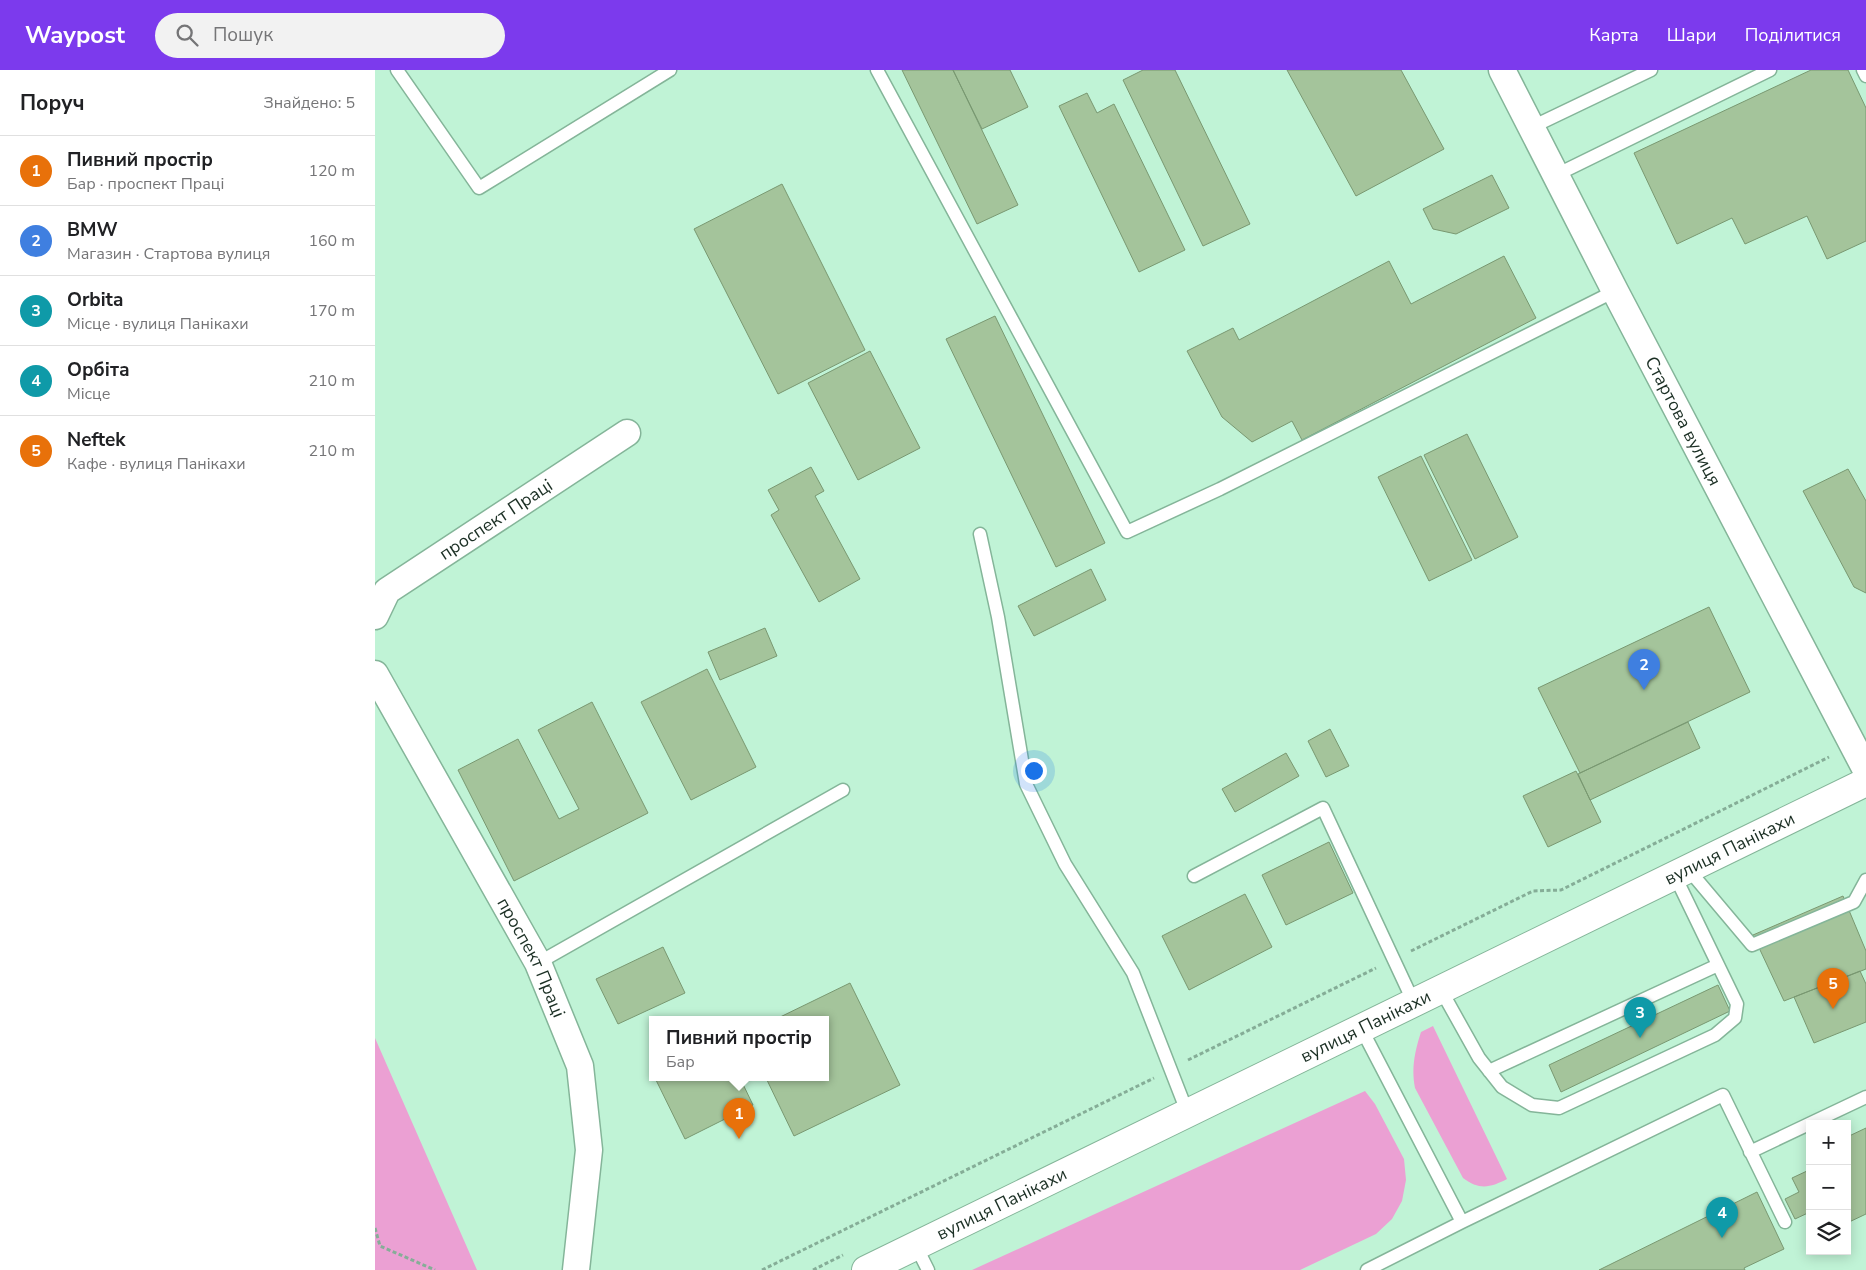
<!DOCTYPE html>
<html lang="uk">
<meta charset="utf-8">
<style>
body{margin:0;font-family:"Nunito Sans",sans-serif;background:#f2f2f2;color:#202124}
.controls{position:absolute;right:15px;bottom:15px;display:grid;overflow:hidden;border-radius:0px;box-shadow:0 2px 12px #0003}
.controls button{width:45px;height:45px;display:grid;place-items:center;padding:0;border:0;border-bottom:1px solid #e0e0e0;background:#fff;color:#202124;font:25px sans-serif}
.you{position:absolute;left:658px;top:700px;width:18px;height:18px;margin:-12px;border:4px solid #fff;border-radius:50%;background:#1a73e8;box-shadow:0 0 0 8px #1a73e833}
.badge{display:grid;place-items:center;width:32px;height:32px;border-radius:50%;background:#7c3aed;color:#fff;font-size:16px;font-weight:700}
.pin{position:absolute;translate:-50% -41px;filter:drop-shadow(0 1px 2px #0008)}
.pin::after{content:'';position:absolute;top:26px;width:18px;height:15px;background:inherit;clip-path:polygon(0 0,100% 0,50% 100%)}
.popup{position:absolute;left:274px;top:946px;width:180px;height:65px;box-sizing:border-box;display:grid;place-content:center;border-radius:0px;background:#fff;filter:drop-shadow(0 1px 4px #0005);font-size:16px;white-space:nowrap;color:#757577}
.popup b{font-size:19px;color:#202124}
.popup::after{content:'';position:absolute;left:50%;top:100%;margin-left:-10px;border:10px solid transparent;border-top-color:#fff}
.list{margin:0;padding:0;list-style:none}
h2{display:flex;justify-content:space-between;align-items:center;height:65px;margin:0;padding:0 20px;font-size:21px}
h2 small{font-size:16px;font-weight:400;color:#757577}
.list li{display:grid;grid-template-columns:32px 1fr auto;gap:15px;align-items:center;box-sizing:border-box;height:70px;padding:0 20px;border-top:1px solid #e0e0e0}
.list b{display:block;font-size:19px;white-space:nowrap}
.list p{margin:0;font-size:16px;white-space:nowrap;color:#757577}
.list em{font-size:16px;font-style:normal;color:#757577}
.icon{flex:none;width:28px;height:28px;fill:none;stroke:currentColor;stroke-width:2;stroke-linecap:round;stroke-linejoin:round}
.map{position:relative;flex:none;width:1491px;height:1200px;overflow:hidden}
header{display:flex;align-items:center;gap:30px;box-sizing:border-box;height:70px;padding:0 25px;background:#7c3aed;color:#fff}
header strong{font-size:24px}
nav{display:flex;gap:28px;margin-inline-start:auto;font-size:18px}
.search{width:350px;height:45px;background:#f2f2f2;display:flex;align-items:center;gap:12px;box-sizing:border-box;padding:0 18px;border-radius:28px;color:#757577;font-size:19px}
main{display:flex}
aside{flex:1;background:#fff}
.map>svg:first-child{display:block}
.green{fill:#eba0d3}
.building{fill:#a4c49b;stroke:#799871}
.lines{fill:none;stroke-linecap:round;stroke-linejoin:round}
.service-casing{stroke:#84b599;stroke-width:15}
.minor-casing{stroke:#84b599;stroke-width:29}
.tertiary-casing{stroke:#84b599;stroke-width:30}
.path{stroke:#85ad97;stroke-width:3;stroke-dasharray:4 2.5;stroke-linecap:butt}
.service{stroke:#fff;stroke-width:12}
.minor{stroke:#fff;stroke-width:26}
.tertiary{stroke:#fff;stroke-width:28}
.labels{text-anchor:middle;stroke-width:4;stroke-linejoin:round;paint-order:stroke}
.street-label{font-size:18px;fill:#1b2f24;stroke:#fff}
</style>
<header>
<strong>Waypost</strong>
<div class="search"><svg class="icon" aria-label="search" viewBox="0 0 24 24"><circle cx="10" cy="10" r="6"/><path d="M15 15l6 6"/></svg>Пошук</div>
<nav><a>Карта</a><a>Шари</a><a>Поділитися</a></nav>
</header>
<main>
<aside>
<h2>Поруч<small>Знайдено: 5</small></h2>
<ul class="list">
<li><span class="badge" style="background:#e8710a">1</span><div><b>Пивний простір</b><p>Бар · проспект Праці</p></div><em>120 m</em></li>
<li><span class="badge" style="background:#3f7fe0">2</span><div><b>BMW</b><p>Магазин · Стартова вулиця</p></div><em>160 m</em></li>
<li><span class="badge" style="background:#0f9aa8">3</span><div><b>Orbita</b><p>Місце · вулиця Панікахи</p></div><em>170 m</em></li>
<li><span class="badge" style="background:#0f9aa8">4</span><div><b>Орбіта</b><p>Місце</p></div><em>210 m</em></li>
<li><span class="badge" style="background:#e8710a">5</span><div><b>Neftek</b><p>Кафе · вулиця Панікахи</p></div><em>210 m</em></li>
</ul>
</aside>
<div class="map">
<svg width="1491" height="1200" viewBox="0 0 1491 1200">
<rect width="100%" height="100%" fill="#c0f3d6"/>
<path class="green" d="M 1058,956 L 1132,1109 C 1115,1118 1104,1120 1088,1108 L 1040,1018 C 1036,998 1040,981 1046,962 Z
M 0,968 L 102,1200 L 0,1200 Z
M 990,1021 L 1000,1034 L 1029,1089 L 1031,1110 L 1027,1131 L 1017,1149 L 1001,1164 L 925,1200 L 597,1200 Z"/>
<path class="building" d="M 527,0 L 578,0 L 643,135 L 602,154 Z
M 578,0 L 635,0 L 653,37 L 607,59 Z
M 768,0 L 800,0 L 875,154 L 828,176 L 748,10 Z
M 912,0 L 1026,0 L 1069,79 L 981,126 Z
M 1436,0 L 1473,0 L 1491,38 L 1491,171 L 1452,189 L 1432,146 L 1370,174 L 1357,148 L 1302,174 L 1259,83 Z
M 712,23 L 722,43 L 739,34 L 810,180 L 764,202 L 684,36 Z
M 1117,105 L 1134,138 L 1081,164 L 1058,159 L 1048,139 Z
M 407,114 L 490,280 L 403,324 L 319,159 Z
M 1129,186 L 1161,248 L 927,370 L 917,351 L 877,372 L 847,347 L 812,281 L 858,258 L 864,270 L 1014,191 L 1036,234 Z
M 620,246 L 730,473 L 681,497 L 571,269 Z
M 495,281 L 545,378 L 483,410 L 433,313 Z
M 1092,364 L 1143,467 L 1100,489 L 1049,385 Z
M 1046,386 L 1097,490 L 1054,511 L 1003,407 Z
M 436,397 L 449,421 L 440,426 L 485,509 L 444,532 L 396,445 L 404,440 L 393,420 Z
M 1473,399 L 1491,431 L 1491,523 L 1479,517 L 1428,421 Z
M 716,499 L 731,530 L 659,566 L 643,536 Z
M 1334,537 L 1375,622 L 1205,703 L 1163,618 Z
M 390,558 L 402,586 L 345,610 L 333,582 Z
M 332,599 L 381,697 L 316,730 L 266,632 Z
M 217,632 L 273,743 L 139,811 L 83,700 L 143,669 L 184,749 L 204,739 L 163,660 Z
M 1313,652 L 1325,678 L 1215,730 L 1203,704 Z
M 955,659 L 974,696 L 951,707 L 933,671 Z
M 911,683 L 924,706 L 860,742 L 847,719 Z
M 1201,701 L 1226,752 L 1173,777 L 1148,726 Z
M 954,772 L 978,823 L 911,855 L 887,805 Z
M 870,824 L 897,877 L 814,920 L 787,866 Z
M 1468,826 L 1491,881 L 1491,899 L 1409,931 L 1378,865 Z
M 288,877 L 310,923 L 243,954 L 221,909 Z
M 1485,901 L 1491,914 L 1491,952 L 1439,973 L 1419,927 Z
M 475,913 L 525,1015 L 419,1066 L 391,1008 L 450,1008 L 450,950 L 399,950 Z
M 1343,915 L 1355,941 L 1186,1022 L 1174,995 Z
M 280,1008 L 365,1008 L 378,1035 L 310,1069 Z
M 1491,1058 L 1491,1144 L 1472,1153 L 1472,1067 Z
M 1432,1101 L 1435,1106 L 1435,1142 L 1420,1149 L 1410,1129 L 1424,1122 L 1417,1108 Z
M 1382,1122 L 1409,1179 L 1369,1198 L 1370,1200 L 1224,1200 Z"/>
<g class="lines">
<g class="service-casing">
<path id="service" d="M 22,0 L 104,118 L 295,0
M 502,0 L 752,462 L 845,419 L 1240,221
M 1488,0 L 1491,6
M 1157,57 L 1276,0
M 1181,105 L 1395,0
M 605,464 L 623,547 L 651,714 L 690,794 L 758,903 L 813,1044
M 1313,799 L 1377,875 L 1479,832 L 1491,810
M 819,806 L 948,738 L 1039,933
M 163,893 L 468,720
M 1066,920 L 1104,988 L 1127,1017 L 1157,1035 L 1184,1038 L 1340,965 L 1360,948 L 1362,934 L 1300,806
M 986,958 L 1087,1152
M 1114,1001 L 1343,895
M 1375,1082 L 1491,1027
M 541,1176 L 553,1200
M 992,1200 L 1087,1152 L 1348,1025 L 1410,1152"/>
</g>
<g class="minor-casing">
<g id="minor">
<path id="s1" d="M 1127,0 L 1240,221 L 1491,700"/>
<path id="s2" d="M 0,546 L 12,521 L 252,363"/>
<path id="s3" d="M 0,604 L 163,893 L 205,996 L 214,1080 L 201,1200"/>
</g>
</g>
<g class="tertiary-casing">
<g id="tertiary">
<path id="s4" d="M 491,1200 L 1491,712"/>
</g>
</g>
<path class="path" d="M 1036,881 L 1158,821 L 1186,820 L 1454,687
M 813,990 L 1001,898
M 0,1158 L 5,1176 L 60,1200
M 387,1200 L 779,1008
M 438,1200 L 468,1185"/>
<use href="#service" class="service"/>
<use href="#minor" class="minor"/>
<use href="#tertiary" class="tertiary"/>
</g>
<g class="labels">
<g class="street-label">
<text dy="6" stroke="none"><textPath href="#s1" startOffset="395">Стартова вулиця</textPath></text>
<text dy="6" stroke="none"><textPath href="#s2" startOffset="158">проспект Праці</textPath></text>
<text dy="6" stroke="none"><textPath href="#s4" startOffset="961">вулиця Панікахи</textPath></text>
<text dy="6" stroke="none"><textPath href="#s3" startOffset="324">проспект Праці</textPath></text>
<text dy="6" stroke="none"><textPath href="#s4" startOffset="556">вулиця Панікахи</textPath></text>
<text dy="6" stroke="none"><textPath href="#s4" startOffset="151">вулиця Панікахи</textPath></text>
</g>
</g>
</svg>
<div class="controls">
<button>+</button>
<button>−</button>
<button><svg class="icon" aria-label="layers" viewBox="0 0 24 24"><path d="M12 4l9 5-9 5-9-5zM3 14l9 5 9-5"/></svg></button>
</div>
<div class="you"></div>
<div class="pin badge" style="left:364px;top:1069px;background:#e8710a">1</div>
<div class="popup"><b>Пивний простір</b>Бар</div>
<div class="pin badge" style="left:1269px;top:620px;background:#3f7fe0">2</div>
<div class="pin badge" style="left:1265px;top:968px;background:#0f9aa8">3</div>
<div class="pin badge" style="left:1347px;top:1168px;background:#0f9aa8">4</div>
<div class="pin badge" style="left:1458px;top:939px;background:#e8710a">5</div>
</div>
</main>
